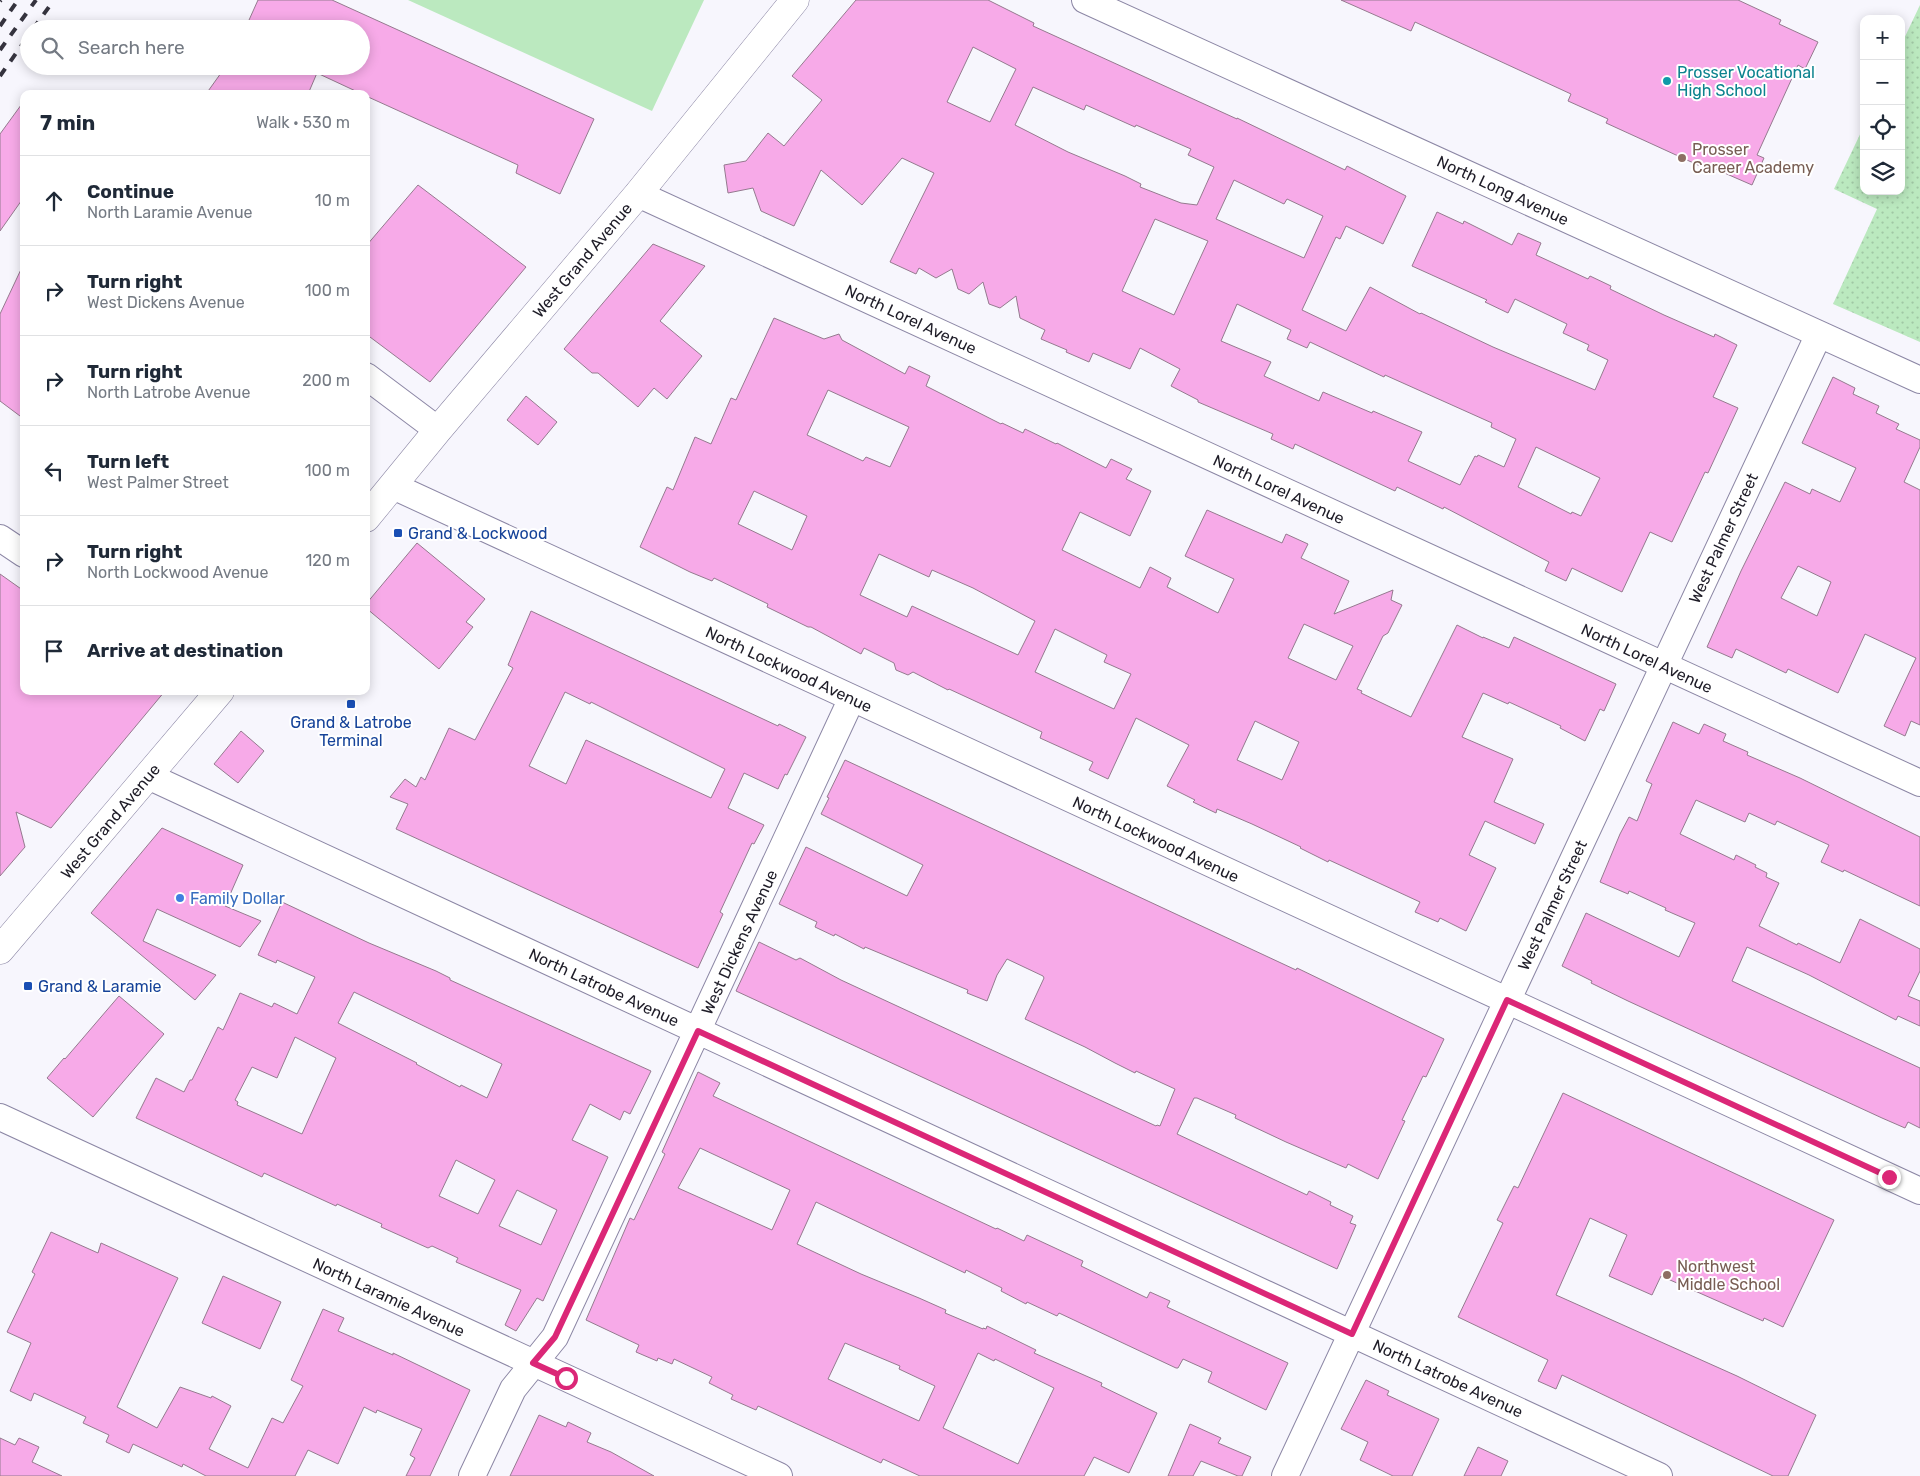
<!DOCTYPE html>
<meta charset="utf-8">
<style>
body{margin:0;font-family:Rubik,sans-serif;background:#f6f6f7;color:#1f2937}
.controls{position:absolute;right:15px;top:15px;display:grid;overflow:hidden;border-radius:10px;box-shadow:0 2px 12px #0003}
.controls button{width:45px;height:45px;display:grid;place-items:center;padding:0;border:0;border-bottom:1px solid #e0e1e3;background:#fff;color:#1f2937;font:25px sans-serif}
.stop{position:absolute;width:15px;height:15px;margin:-11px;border:4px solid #db2777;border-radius:50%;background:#fff}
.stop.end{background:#db2777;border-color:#fff;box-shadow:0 1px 5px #0008}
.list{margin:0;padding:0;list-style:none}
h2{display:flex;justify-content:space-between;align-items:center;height:65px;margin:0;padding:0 20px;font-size:21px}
h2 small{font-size:16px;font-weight:400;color:#747a83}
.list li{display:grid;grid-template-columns:32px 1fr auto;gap:15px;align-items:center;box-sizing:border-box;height:90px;padding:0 20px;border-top:1px solid #e0e1e3}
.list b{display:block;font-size:19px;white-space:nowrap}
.list p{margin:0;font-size:16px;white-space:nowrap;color:#747a83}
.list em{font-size:16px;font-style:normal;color:#747a83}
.icon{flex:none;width:28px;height:28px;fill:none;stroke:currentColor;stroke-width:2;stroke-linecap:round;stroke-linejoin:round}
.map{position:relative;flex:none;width:1920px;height:1476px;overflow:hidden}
.search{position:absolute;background:#fff;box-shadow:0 2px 12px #0003;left:20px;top:20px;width:350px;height:55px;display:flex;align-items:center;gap:12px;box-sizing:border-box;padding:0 18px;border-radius:28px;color:#747a83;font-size:19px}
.panel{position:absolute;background:#fff;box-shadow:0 2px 12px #0003;left:20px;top:90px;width:350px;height:605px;border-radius:10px}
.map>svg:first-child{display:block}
.green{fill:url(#green-dots)}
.pitch{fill:#bbe9bf}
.building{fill:#f7aae8;stroke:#957a8f;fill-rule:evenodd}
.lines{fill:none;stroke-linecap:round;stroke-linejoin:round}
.minor-casing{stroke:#8c87a5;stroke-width:28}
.major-casing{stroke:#8c87a5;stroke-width:29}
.minor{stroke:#fff;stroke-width:26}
.major{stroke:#fff;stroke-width:28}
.rail{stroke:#35333e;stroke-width:4;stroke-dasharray:9 9;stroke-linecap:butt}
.route{stroke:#db2777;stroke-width:6}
.culture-dot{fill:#0f9aa8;stroke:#fff;stroke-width:2}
.education-dot{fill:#8d6e63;stroke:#fff;stroke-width:2}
.transit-dot{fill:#1a4fb4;stroke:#fff;stroke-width:2}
.shop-dot{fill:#3f7fe0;stroke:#fff;stroke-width:2}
.labels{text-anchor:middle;stroke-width:4;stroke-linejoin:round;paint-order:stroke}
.culture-label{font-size:16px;fill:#0d838f;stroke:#fff;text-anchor:start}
.education-label{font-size:16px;fill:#785e54;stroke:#fff;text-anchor:start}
.street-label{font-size:16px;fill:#1e1c27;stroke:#fff}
.transit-label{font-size:16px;fill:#164399;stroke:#fff;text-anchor:start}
.shop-label{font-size:16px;fill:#366cbe;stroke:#fff;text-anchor:start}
</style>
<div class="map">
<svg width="1920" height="1476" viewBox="0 0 1920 1476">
<defs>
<pattern id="green-dots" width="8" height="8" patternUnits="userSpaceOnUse" patternTransform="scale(1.25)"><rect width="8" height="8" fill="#bbe9bf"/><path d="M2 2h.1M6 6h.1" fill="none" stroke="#a0c7a4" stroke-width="1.8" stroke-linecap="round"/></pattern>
</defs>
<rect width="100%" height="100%" fill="#f7f6fd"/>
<path class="green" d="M 1920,5 L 1920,342 L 1833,304 L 1877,209 L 1834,189 L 1864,126 L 1864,191 L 1901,191 L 1901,45 Z"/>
<path class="pitch" d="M 408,0 L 704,0 L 652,111 Z"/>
<path class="building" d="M 258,0 L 332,0 L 594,119 L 560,194 L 516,173 L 518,165 L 366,96 L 366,94 L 362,94 L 317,73 L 308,94 L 206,94 L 226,66 L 361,66 L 361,29 L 245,29 Z
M 856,0 L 988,0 L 1034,23 L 1033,26 L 1237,119 L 1237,118 L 1345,170 L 1347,166 L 1406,196 L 1383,244 L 1346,226 L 1340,239 L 1336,237 L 1302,310 L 1346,331 L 1370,287 L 1420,314 L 1421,313 L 1493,347 L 1595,390 L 1608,360 L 1587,350 L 1589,345 L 1563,333 L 1567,324 L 1515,299 L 1508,313 L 1485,302 L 1487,300 L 1412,266 L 1437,212 L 1463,224 L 1464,221 L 1512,245 L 1518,233 L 1541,243 L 1536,255 L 1588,279 L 1590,276 L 1611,286 L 1610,289 L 1664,315 L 1714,337 L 1715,334 L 1737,345 L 1713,397 L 1738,408 L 1708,473 L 1705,472 L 1672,542 L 1650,532 L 1622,592 L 1572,568 L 1566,581 L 1545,571 L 1549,562 L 1444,507 L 1443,509 L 1397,487 L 1395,491 L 1295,444 L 1293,449 L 1271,439 L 1273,434 L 1198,402 L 1198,400 L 1171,386 L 1180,369 L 1140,348 L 1130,369 L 1093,353 L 1089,362 L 1066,352 L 1067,350 L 1041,339 L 1045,330 L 1020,318 L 1016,296 L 1000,308 L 989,304 L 983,282 L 969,294 L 958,289 L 952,269 L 936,278 L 919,268 L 916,274 L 890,262 L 934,173 L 902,158 L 862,205 L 821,170 L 794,226 L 761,211 L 753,188 L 728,193 L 724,165 L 746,161 L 768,133 L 784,146 L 822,100 L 792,76 ZM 973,47 L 1016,69 L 990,122 L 947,102 ZM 1033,87 L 1084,110 L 1086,105 L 1135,127 L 1136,125 L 1191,149 L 1188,155 L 1214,167 L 1197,205 L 1181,203 L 1140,187 L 1141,184 L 1125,176 L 1068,152 L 1015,125 ZM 1234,180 L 1284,204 L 1287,199 L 1323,216 L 1304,258 L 1216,219 ZM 1155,219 L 1208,241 L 1174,315 L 1122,291 ZM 1237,304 L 1291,330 L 1287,339 L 1307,348 L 1310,342 L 1384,377 L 1385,375 L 1492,423 L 1491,427 L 1516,439 L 1504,467 L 1478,455 L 1477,457 L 1475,456 L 1460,485 L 1408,461 L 1422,432 L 1373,411 L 1372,413 L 1323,392 L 1319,401 L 1264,376 L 1271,362 L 1221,341 ZM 1536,447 L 1600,478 L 1581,516 L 1572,512 L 1571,514 L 1518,487 Z
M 1341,0 L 1738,0 L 1781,20 L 1779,24 L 1818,42 L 1805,69 L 1798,65 L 1757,155 L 1764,158 L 1752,185 L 1713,168 L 1711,171 L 1606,123 L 1608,119 L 1568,101 L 1571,94 L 1415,22 L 1411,31 Z
M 24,101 L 24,197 L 0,231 L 0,134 Z
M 418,185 L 526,267 L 430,382 L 366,334 L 366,246 Z
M 653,244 L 705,266 L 660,321 L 702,356 L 667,399 L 654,388 L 638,407 L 598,373 L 592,373 L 564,349 Z
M 24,263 L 24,419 L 0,401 L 0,314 Z
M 774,318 L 824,339 L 839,334 L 842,340 L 905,374 L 909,366 L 930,376 L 926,386 L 1001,424 L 1002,423 L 1023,433 L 1025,429 L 1056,444 L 1057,443 L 1106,468 L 1111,459 L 1132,469 L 1126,479 L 1151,491 L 1130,536 L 1080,512 L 1062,550 L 1140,588 L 1150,567 L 1171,578 L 1167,587 L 1218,613 L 1234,579 L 1185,556 L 1207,510 L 1282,543 L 1286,534 L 1308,544 L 1301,558 L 1349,581 L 1334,614 L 1393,590 L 1391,600 L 1402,605 L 1388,633 L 1383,636 L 1357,689 L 1362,691 L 1361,693 L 1411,717 L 1457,625 L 1483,638 L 1483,637 L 1509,648 L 1514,637 L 1616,684 L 1604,711 L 1600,709 L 1585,741 L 1560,728 L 1561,726 L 1509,702 L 1508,704 L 1483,693 L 1462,737 L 1513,759 L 1494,802 L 1544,824 L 1535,844 L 1485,821 L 1469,855 L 1496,868 L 1466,931 L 1440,918 L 1438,922 L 1415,912 L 1420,902 L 1329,860 L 1328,862 L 1300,848 L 1301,847 L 1252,824 L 1217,809 L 1216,813 L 1193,802 L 1195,800 L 1167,786 L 1189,745 L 1136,718 L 1108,779 L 1089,770 L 1093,762 L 1040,738 L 1042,732 L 949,689 L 948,690 L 913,672 L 908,675 L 896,670 L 894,663 L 864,648 L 861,654 L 811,627 L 808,627 L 767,607 L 768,604 L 714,578 L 712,581 L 690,572 L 640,547 L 667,487 L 673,490 L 695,437 L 711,444 L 731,398 L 736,400 ZM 828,390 L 909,427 L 890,467 L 866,457 L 863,461 L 807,435 ZM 754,491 L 807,516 L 792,550 L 738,524 ZM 879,554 L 929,577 L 932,570 L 973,588 L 1035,621 L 1018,655 L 912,606 L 907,617 L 860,595 ZM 1304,624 L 1353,646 L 1336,680 L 1288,658 ZM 1055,629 L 1107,655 L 1104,662 L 1131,674 L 1114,709 L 1035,672 ZM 1255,721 L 1299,742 L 1282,780 L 1237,760 Z
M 1833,377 L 1855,388 L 1853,394 L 1879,406 L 1876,413 L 1899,424 L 1896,429 L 1920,440 L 1920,447 L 1904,482 L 1920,490 L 1920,725 L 1911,721 L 1905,736 L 1884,726 L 1916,658 L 1865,634 L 1838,693 L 1788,669 L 1786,673 L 1736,649 L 1732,658 L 1707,647 L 1741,571 L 1785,482 L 1810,494 L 1812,489 L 1840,502 L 1856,468 L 1802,443 ZM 1798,566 L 1831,582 L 1817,616 L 1781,598 Z
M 526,396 L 557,422 L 538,445 L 507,420 Z
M 417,543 L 485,599 L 466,622 L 473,627 L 439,669 L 366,608 L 366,604 Z
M 0,574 L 24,591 L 24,691 L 165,691 L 51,828 L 16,812 L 25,847 L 0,876 Z
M 531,611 L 778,726 L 779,724 L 806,737 L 787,775 L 785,774 L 778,789 L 744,773 L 728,808 L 764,825 L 754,844 L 752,843 L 720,912 L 723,914 L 698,968 L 396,829 L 408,804 L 390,797 L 405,779 L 416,787 L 421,777 L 425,780 L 449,728 L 475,740 L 513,668 L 508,665 ZM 565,692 L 590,704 L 591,702 L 725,769 L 711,798 L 586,740 L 566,784 L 529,766 Z
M 1673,722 L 1699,734 L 1704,724 L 1726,734 L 1723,741 L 1748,752 L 1747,755 L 1800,778 L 1920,837 L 1920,906 L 1844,870 L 1843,872 L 1821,862 L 1829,845 L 1777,821 L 1775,825 L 1749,813 L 1745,822 L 1696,800 L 1680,834 L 1734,860 L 1736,855 L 1756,865 L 1755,867 L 1767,873 L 1766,877 L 1779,883 L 1759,926 L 1797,945 L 1798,943 L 1840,963 L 1860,919 L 1920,949 L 1920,971 L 1908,996 L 1920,1001 L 1920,1026 L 1898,1016 L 1896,1020 L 1809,975 L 1747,947 L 1732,981 L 1920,1068 L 1920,1128 L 1908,1122 L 1905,1128 L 1882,1118 L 1628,1001 L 1591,983 L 1592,981 L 1562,966 L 1586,913 L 1679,957 L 1695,923 L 1665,910 L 1666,908 L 1629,891 L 1628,894 L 1600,882 L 1620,834 L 1629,817 L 1637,821 L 1652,784 L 1646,781 Z
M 241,731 L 264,751 L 238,783 L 214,764 Z
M 845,760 L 1266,956 L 1296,970 L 1297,968 L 1444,1039 L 1426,1077 L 1423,1076 L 1402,1120 L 1405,1121 L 1378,1179 L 1348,1164 L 1346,1168 L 1286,1142 L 1235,1118 L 1236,1115 L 1197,1098 L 1194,1098 L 1177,1134 L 1307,1195 L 1309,1191 L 1331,1202 L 1330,1205 L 1353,1216 L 1350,1223 L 1356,1225 L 1337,1269 L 736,991 L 759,942 L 796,960 L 800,958 L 841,980 L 1156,1126 L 1157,1125 L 1160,1126 L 1175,1089 L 1136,1071 L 1135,1073 L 1115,1063 L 1085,1047 L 1025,1019 L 1044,978 L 1043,976 L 1007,959 L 997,975 L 987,1001 L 967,993 L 968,990 L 865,947 L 864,949 L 835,934 L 834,936 L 815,927 L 817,922 L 779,904 L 806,847 L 907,896 L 923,865 L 821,814 L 829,798 L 827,797 Z
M 162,828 L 243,865 L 225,906 L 261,921 L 240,947 L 157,909 L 143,941 L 216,975 L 195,1000 L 91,913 Z
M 282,902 L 369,943 L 436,971 L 450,978 L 450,980 L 651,1071 L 630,1114 L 624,1111 L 620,1120 L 590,1104 L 572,1140 L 608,1157 L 543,1301 L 537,1298 L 516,1331 L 505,1325 L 521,1290 L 456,1262 L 458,1258 L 432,1246 L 428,1248 L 381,1227 L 382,1224 L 337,1204 L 336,1206 L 264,1173 L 262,1177 L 136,1118 L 156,1078 L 184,1092 L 190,1080 L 192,1080 L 218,1027 L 223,1030 L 240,993 L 272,1007 L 274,1003 L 297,1014 L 315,977 L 277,960 L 276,963 L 258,955 ZM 354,992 L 502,1064 L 487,1098 L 461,1085 L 460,1087 L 416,1064 L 417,1063 L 338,1023 ZM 295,1037 L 336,1058 L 302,1134 L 237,1105 L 238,1102 L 235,1100 L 252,1067 L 277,1078 ZM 456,1160 L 495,1180 L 478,1214 L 439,1196 ZM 517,1190 L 557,1210 L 541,1245 L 499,1226 Z
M 119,996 L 164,1034 L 93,1117 L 47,1078 L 64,1058 L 65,1059 Z
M 698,1072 L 720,1083 L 713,1096 L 996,1229 L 997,1228 L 1024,1241 L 1027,1235 L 1083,1261 L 1081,1266 L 1147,1298 L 1150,1292 L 1170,1301 L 1167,1307 L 1288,1363 L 1266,1410 L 1208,1382 L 1212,1372 L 1183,1359 L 1178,1368 L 1176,1368 L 1059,1313 L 1057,1316 L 1027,1302 L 1026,1304 L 1001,1291 L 1002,1288 L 966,1270 L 965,1273 L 816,1202 L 797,1244 L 861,1274 L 919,1298 L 946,1310 L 945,1313 L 983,1329 L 983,1328 L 986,1329 L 987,1326 L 1036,1350 L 1034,1353 L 1102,1383 L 1101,1386 L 1157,1413 L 1129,1473 L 1094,1457 L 1084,1476 L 920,1476 L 883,1459 L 881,1463 L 758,1406 L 756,1410 L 731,1399 L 733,1395 L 709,1383 L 712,1377 L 674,1359 L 672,1364 L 658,1358 L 657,1361 L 636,1352 L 639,1345 L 586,1320 L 630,1218 L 634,1220 L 665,1154 L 662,1152 ZM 700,1148 L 790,1190 L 772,1230 L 678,1188 ZM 845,1343 L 900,1366 L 899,1369 L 935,1386 L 919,1421 L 828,1379 ZM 978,1353 L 994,1361 L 995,1359 L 1054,1388 L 1018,1464 L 943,1428 Z
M 1563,1093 L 1834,1220 L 1783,1327 L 1764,1318 L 1763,1321 L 1661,1276 L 1652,1295 L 1609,1276 L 1627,1235 L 1590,1218 L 1556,1295 L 1737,1376 L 1816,1415 L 1788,1476 L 1773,1476 L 1562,1375 L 1556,1389 L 1538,1381 L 1548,1360 L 1458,1317 L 1503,1223 L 1497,1220 L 1514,1186 L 1518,1188 Z
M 51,1232 L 98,1253 L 101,1243 L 178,1278 L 117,1407 L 157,1428 L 180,1387 L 211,1398 L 212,1396 L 231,1406 L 209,1449 L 248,1468 L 272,1418 L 283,1423 L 303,1386 L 291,1380 L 323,1309 L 344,1318 L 338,1331 L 393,1355 L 393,1353 L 470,1390 L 430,1476 L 406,1476 L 415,1458 L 410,1455 L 422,1429 L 377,1410 L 376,1413 L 364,1407 L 338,1464 L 308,1450 L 295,1476 L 206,1476 L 183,1464 L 182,1467 L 133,1444 L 129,1453 L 106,1442 L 109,1435 L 83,1423 L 86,1417 L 34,1393 L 31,1401 L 10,1391 L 31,1343 L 7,1332 L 35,1274 L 32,1272 Z
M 223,1276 L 281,1302 L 260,1349 L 202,1323 Z
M 1366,1380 L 1389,1391 L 1387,1395 L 1439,1419 L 1412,1476 L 1393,1476 L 1360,1460 L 1368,1442 L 1341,1429 Z
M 539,1415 L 566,1427 L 568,1422 L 591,1433 L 587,1442 L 611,1452 L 654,1476 L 510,1476 Z
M 1190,1424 L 1221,1438 L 1218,1443 L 1251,1457 L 1242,1476 L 1238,1476 L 1201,1461 L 1193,1476 L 1168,1476 Z
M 0,1438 L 15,1445 L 19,1438 L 39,1447 L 32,1462 L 62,1476 L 0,1476 Z
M 1478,1447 L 1508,1461 L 1501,1476 L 1464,1476 Z"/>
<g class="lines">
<g class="minor-casing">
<path id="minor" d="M 1085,0 L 1920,380
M 638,194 L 1920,783
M 366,376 L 438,430
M 393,486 L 1920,1191
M 0,538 L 24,554
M 148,776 L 1659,1476
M 0,1117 L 779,1476
M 472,1476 L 513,1389 L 555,1337 L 852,698
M 1285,1476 L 1819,334"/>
</g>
<g class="major-casing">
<path id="major" d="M 366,518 L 438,430 L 638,194 L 795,0
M 0,950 L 220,691"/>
</g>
<use href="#minor" class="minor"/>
<use href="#major" class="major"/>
<path class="rail" d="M 0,1 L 1,0
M 0,26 L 18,0
M 33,29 L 54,0
M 0,50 L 36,0
M 0,76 L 29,35"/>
</g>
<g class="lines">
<path class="route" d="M 566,1378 L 533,1363 L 555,1337 L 698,1031 L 1352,1334 L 1507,1000 L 1889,1177"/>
</g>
<circle class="culture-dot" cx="1667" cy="81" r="5"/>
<g class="education-dot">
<circle cx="1682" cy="158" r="5"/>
<circle cx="1667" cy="1275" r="5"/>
</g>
<g class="transit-dot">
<rect x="393" y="528" width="10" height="10" rx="2.5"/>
<rect x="346" y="699" width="10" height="10" rx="2.5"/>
<rect x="23" y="981" width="10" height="10" rx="2.5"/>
</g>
<circle class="shop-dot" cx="180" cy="898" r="5"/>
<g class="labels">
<g class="culture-label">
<text x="1677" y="78">Prosser Vocational<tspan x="1677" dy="18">High School</tspan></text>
</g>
<g class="education-label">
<text x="1692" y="155">Prosser<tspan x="1692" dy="18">Career Academy</tspan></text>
<text x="1677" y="1272">Northwest<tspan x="1677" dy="18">Middle School</tspan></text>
</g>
<g class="street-label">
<text transform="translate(1503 190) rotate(25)" y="6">North Long Avenue</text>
<text transform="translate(582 260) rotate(-50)" y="6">West Grand Avenue</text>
<text transform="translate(911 319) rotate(25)" y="6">North Lorel Avenue</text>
<text transform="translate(1279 489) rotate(25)" y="6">North Lorel Avenue</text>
<text transform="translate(1723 538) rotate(-65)" y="6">West Palmer Street</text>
<text transform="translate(1647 658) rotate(25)" y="6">North Lorel Avenue</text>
<text transform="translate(789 669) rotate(25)" y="6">North Lockwood Avenue</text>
<text transform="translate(110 821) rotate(-50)" y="6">West Grand Avenue</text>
<text transform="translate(1156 839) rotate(25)" y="6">North Lockwood Avenue</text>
<text transform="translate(1552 905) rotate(-65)" y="6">West Palmer Street</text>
<text transform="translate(739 942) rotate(-65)" y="6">West Dickens Avenue</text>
<text transform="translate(604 987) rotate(25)" y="6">North Latrobe Avenue</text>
<text transform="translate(389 1297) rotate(25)" y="6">North Laramie Avenue</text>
<text transform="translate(1448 1378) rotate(25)" y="6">North Latrobe Avenue</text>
</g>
<g class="transit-label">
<text x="408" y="539">Grand &amp; Lockwood</text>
<text x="351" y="728" text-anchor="middle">Grand &amp; Latrobe<tspan x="351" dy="18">Terminal</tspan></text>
<text x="38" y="992">Grand &amp; Laramie</text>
</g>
<g class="shop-label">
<text x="190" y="904">Family Dollar</text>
</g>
</g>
</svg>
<div class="controls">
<button>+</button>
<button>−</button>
<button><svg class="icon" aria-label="locate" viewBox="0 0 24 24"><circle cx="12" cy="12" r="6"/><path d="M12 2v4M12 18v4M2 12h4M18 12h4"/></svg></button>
<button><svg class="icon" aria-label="layers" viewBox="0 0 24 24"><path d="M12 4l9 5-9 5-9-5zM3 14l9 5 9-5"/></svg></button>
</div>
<div class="stop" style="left:566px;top:1378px"></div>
<div class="stop end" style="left:1889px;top:1177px"></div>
<div class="search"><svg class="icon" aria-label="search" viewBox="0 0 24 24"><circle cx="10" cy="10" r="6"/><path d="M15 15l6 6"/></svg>Search here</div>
<section class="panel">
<h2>7 min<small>Walk · 530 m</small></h2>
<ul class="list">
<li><svg class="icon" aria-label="ahead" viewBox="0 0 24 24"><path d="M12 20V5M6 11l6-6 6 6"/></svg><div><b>Continue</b><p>North Laramie Avenue</p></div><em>10 m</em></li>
<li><svg class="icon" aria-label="right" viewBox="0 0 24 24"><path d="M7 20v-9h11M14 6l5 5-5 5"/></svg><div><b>Turn right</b><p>West Dickens Avenue</p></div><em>100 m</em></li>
<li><svg class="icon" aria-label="right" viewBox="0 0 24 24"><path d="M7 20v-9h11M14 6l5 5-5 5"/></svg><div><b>Turn right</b><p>North Latrobe Avenue</p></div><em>200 m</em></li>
<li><svg class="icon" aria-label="left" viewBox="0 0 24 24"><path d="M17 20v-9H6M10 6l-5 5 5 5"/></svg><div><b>Turn left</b><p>West Palmer Street</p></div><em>100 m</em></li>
<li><svg class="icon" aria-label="right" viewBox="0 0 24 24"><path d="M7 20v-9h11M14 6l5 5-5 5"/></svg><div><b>Turn right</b><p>North Lockwood Avenue</p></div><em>120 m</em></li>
<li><svg class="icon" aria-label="arrive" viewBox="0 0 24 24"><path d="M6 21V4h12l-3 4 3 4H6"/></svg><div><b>Arrive at destination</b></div></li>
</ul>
</section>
</div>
